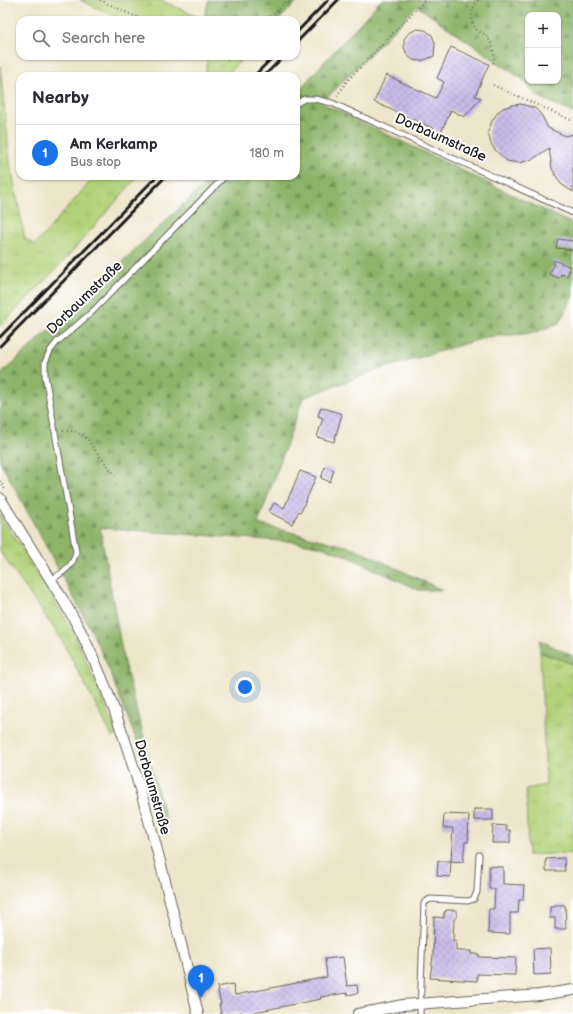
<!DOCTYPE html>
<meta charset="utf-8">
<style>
body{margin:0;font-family:"Balsamiq Sans",sans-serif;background:#f2f2f3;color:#2b2b33}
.controls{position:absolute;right:12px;top:12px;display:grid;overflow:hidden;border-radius:8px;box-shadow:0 1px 3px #0004}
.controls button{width:36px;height:36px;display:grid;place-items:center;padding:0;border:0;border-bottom:1px solid #e1e1e2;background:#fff;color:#2b2b33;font:20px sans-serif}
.you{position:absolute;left:245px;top:687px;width:14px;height:14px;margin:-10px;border:3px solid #fff;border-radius:50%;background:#1a73e8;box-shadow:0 0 0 6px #1a73e833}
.badge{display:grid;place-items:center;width:26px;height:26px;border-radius:50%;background:#1a73e8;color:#fff;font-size:13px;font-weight:700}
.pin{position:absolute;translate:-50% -33px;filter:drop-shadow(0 1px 2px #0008)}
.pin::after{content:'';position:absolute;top:21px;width:14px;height:12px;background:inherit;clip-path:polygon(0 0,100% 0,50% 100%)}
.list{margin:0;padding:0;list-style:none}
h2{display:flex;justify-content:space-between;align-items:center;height:52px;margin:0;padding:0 16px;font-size:17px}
h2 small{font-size:13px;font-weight:400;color:#7c7c81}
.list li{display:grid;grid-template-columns:26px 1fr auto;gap:12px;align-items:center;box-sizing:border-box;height:56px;padding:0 16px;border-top:1px solid #e1e1e2}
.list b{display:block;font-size:15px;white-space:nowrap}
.list p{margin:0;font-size:13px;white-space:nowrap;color:#7c7c81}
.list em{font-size:13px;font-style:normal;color:#7c7c81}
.icon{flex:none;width:22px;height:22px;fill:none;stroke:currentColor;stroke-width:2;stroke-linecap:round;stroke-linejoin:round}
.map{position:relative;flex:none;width:573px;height:1014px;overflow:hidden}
.search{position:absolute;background:#fff;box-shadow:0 1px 3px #0004;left:16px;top:16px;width:284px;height:44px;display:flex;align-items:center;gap:10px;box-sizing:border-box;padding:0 14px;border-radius:12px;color:#7c7c81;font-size:15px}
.panel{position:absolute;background:#fff;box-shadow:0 1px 3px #0004;left:16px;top:72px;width:284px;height:108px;border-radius:12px}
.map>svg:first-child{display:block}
.grass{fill:url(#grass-tufts);stroke:#67774a}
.forest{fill:url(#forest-firs);stroke:#546842;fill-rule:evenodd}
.building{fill:url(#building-cross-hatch)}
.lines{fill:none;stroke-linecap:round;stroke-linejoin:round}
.lane-casing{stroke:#656259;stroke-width:7}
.street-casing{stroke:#656259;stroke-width:12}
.path{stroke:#656259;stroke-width:2;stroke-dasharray:1 3;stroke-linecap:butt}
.lane{stroke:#fff;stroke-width:5}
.street{stroke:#fff;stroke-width:10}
.rail{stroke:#1c1c1c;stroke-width:3}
.labels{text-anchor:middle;stroke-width:4;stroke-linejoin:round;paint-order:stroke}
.street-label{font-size:14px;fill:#1c1c1c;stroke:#fff}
</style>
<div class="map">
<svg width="573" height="1014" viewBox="0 0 573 1014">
<defs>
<pattern id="grass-tufts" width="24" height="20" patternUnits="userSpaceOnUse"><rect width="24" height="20" fill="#b2d279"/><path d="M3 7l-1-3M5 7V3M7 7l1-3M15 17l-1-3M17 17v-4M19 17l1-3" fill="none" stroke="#98b468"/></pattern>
<pattern id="forest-firs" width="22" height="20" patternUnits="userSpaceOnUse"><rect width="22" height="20" fill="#8db469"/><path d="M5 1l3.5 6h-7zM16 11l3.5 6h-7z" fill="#729256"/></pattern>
<pattern id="building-cross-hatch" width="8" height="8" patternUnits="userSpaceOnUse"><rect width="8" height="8" fill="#c8bbe9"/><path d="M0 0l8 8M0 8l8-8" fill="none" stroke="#aba0c7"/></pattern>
</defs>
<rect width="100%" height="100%" fill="#fff"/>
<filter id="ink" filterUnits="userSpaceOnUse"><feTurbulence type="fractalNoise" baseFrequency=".025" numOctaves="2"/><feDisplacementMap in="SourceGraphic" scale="8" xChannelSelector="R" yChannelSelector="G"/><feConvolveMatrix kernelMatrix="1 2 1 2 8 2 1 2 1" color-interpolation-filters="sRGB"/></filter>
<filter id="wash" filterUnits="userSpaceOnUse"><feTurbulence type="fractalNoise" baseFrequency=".012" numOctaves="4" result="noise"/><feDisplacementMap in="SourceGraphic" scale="16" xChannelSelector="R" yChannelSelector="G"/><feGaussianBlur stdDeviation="0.9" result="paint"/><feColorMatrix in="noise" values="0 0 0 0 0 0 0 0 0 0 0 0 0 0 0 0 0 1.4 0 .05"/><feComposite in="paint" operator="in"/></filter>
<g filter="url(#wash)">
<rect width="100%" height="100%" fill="#ede5c9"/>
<path class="grass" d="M 80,0 L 160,0 L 203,19 L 203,20 L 122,20 Z
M 197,56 L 231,56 L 240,61 L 226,76 L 201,76 L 205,72 L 208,61 Z
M 0,66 L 10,162 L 25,239 L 35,245 L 95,176 L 138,176 L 62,263 L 0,326 Z
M 0,514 L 74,633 L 117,734 L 113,738 L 60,637 L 0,552 Z
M 540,652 L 573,664 L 573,853 L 528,855 L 526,789 L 546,785 Z"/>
<path class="forest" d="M 209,0 L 299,0 L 279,20 L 203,20 Z
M 381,0 L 573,0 L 573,113 L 537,96 L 523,80 L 417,6 L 322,103 L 573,224 L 573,296 L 559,323 L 534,333 L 487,337 L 375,371 L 303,398 L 258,524 L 354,548 L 442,590 L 419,590 L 342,554 L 318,546 L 295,542 L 100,528 L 124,662 L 167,826 L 163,826 L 136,739 L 108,667 L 90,628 L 0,461 L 0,375 L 214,176 L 296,176 L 296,93 ZM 528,15 L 558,15 L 558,81 L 528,81 Z
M 540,640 L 573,656 L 573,664 L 540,652 Z"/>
<g id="blocks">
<path class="building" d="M 417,29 L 425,30 L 432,35 L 435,43 L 434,56 L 422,61 L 413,60 L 407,55 L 404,47 L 404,39 L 409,33 Z
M 451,47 L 489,64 L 475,96 L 481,98 L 464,117 L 451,110 L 441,132 L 374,102 L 386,75 L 436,98 L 444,82 L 437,78 Z
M 521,104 L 535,108 L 542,116 L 548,128 L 565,136 L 573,134 L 573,192 L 561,184 L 552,169 L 549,148 L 533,159 L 519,163 L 507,161 L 495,150 L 491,144 L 488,132 L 492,121 L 498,112 L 503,108 L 513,105 Z
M 558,239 L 573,241 L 573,250 L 556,248 Z
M 554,260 L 571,267 L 567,276 L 561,274 L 559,278 L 549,274 L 554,265 Z
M 321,407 L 342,414 L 334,442 L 317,437 L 323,418 L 318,416 Z
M 325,467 L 334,470 L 330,482 L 321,478 Z
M 300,471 L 316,477 L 301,512 L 299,511 L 292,524 L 269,512 L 274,503 L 284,508 Z
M 474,809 L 493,809 L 493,820 L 474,820 Z
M 444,814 L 469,815 L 468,842 L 465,842 L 463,862 L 451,861 L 453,828 L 443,828 Z
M 493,825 L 506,826 L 506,830 L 510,830 L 510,843 L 492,843 Z
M 564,858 L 565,871 L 546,871 L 546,859 Z
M 438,861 L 451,861 L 450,877 L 437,876 Z
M 489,866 L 503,867 L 503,884 L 524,885 L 523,900 L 519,900 L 518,913 L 510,913 L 510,934 L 488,933 L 489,909 L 494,909 L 495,889 L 489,889 Z
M 555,905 L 565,905 L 566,929 L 555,929 L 555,918 L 550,918 L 550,907 L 555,907 Z
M 446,910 L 457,910 L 456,919 L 454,919 L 453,941 L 456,941 L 456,951 L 471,951 L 471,954 L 479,954 L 479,957 L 516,958 L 515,975 L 477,974 L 477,981 L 430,978 L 433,956 L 434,917 L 444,918 L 444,912 L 446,912 Z
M 550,948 L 551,974 L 534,975 L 533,949 Z
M 343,957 L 347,986 L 357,985 L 358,993 L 347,995 L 347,993 L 320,997 L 321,999 L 244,1014 L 242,1014 L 242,1012 L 231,1014 L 221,1014 L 219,1004 L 221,1004 L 217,987 L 233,984 L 235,995 L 327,977 L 325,959 Z"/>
</g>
</g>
<g filter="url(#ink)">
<use href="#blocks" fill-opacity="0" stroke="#656259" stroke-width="1"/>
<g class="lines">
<g class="lane-casing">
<path id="lane" d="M 296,104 L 304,99 L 315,99 L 332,103 L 573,213
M 51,580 C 63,572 73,567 76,552 L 45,375 L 45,362 L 50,351 L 57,342 L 91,313 L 225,176
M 420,1014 L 424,903 L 430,899 L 468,901 L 474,899 L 477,892 L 479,855"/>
</g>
<g class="street-casing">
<path id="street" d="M 0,498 C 26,542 56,585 80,630 C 115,700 137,775 157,850 C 171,904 185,959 198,1014
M 358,1014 L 403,1005 L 540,995 L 573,990"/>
</g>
<path class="path" d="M 100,0 L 143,20
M 478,0 C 471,10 468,22 478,31 C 481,33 484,33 486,36 C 494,44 495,55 493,65
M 268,20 L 287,0
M 220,56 L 229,60 L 233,56
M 493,85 L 573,121
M 337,96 L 347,81 L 425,0
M 63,431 L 74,431 L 88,439 L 91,445 L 116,476
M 0,481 L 5,489"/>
<use href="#lane" class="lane"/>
<use href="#street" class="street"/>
<path class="rail" d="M 296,33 L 328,0
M 296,43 L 338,0
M 254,76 L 274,56
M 264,76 L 284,56
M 0,337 L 157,176
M 0,346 L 166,176"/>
</g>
</g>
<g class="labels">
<g class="street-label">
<text transform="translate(441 137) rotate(24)" y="5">Dorbaumstraße</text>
<text transform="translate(84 297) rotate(-44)" y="5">Dorbaumstraße</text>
<text transform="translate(153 787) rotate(74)" y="5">Dorbaumstraße</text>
</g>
</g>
</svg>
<div class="controls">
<button>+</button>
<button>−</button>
</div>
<div class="you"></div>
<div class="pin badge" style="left:201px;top:998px">1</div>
<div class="search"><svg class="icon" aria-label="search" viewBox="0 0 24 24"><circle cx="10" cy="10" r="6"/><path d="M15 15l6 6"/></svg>Search here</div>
<section class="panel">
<h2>Nearby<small></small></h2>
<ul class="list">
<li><span class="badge">1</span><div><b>Am Kerkamp</b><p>Bus stop</p></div><em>180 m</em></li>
</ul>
</section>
</div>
